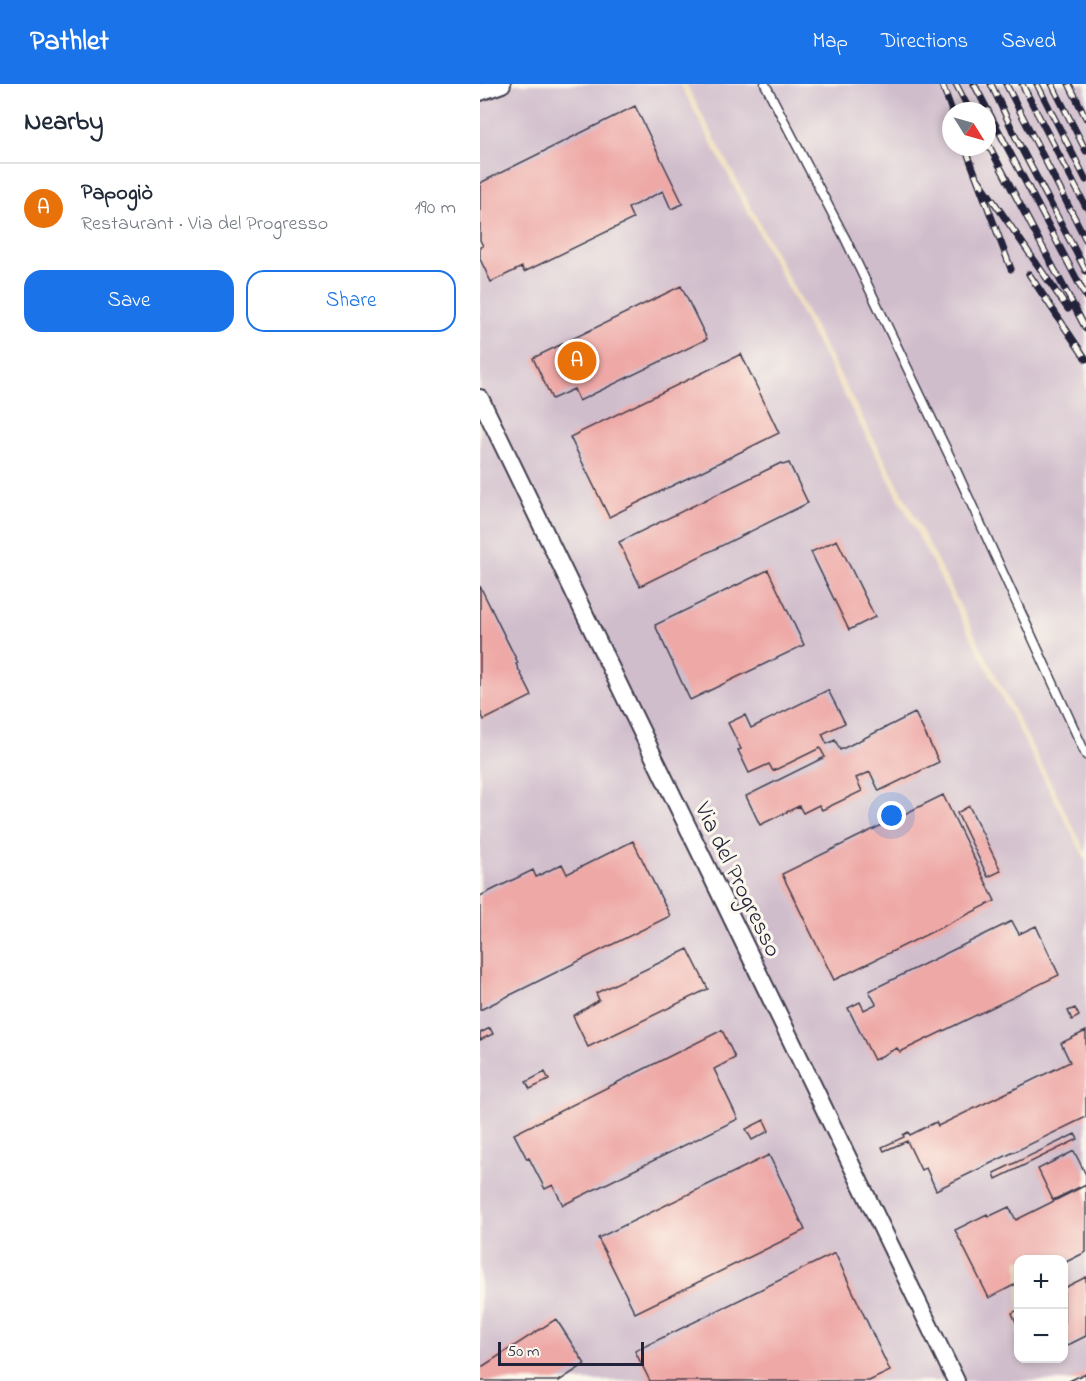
<!DOCTYPE html>
<meta charset="utf-8">
<style>
body{margin:0;font-family:"Indie Flower",sans-serif;background:#f6f6f7;color:#1f2937}
.controls{position:absolute;right:18px;bottom:18px;display:grid;overflow:hidden;border-radius:12px;box-shadow:0 3px 9px #0003}
.controls button{width:54px;height:54px;display:grid;place-items:center;padding:0;border:0;border-bottom:2px solid #e0e1e3;background:#fff;color:#1f2937;font:30px sans-serif}
.compass{position:absolute;left:462px;top:18px;width:54px;height:54px;border-radius:50%;background:#fff;box-shadow:0 3px 9px #0003;rotate:127deg}
.scale{position:absolute;left:18px;bottom:15px;width:146px;box-sizing:border-box;padding-left:6px;border:3px solid #22223b;border-top:0;font-size:16px;line-height:21px;white-space:nowrap;color:#22223b;-webkit-text-stroke:4px #fbf7ec;paint-order:stroke}
.you{position:absolute;left:412px;top:732px;width:21px;height:21px;margin:-15px;border:4px solid #fff;border-radius:50%;background:#1a73e8;box-shadow:0 0 0 9px #1a73e833}
.badge{display:grid;place-items:center;width:39px;height:39px;border-radius:50%;background:#1a73e8;color:#fff;font-size:20px;font-weight:700}
.pin{position:absolute;translate:-50% -50%;border:3px solid #fff;box-shadow:0 2px 6px #0006}
.list{margin:0;padding:0;list-style:none}
h2{display:flex;justify-content:space-between;align-items:center;height:78px;margin:0;padding:0 24px;font-size:26px}
h2 small{font-size:20px;font-weight:400;color:#747a83}
.list li{display:grid;grid-template-columns:39px 1fr auto;gap:18px;align-items:center;box-sizing:border-box;height:90px;padding:0 24px;border-top:2px solid #e0e1e3}
.list b{display:block;font-size:22px;white-space:nowrap}
.list p{margin:0;font-size:20px;white-space:nowrap;color:#747a83}
.list em{font-size:20px;font-style:normal;color:#747a83}
.actions{display:flex;gap:12px;padding:18px 24px}
.actions a{flex:1;padding:14px 0;border:2px solid #1a73e8;border-radius:18px;text-align:center;font-size:21px;color:#1a73e8}
.actions .main{background:#1a73e8;color:#fff}
.map{position:relative;flex:none;width:606px;height:1297px;overflow:hidden}
header{display:flex;align-items:center;gap:36px;box-sizing:border-box;height:84px;padding:0 30px;background:#1a73e8;color:#fff}
header strong{font-size:28px}
nav{display:flex;gap:33px;margin-inline-start:auto;font-size:21px}
main{display:flex}
aside{flex:1;background:#fff}
.map>svg:first-child{display:block}
.industrial{fill:#d0bdcc;fill-rule:evenodd}
.building{fill:#eea8a6}
.lines{fill:none;stroke-linecap:round;stroke-linejoin:round}
.lane-casing{stroke:#413e4f;stroke-width:11}
.street-casing{stroke:#413e4f;stroke-width:20}
.lane{stroke:#fff;stroke-width:8}
.street{stroke:#fff;stroke-width:16}
.rail-casing{stroke:#22223b;stroke-width:7}
.rail{stroke:#fbf7ec;stroke-width:4.5;stroke-dasharray:14;stroke-linecap:butt}
.labels{text-anchor:middle;stroke-width:6;stroke-linejoin:round;paint-order:stroke}
.street-label{font-size:24px;fill:#22223b;stroke:#fbf7ec}
</style>
<header>
<strong>Pathlet</strong>
<nav><a>Map</a><a>Directions</a><a>Saved</a></nav>
</header>
<main>
<aside>
<h2>Nearby<small></small></h2>
<ul class="list">
<li><span class="badge" style="background:#e8710a">A</span><div><b>Papogiò</b><p>Restaurant · Via del Progresso</p></div><em>190 m</em></li>
</ul>
<div class="actions"><a class="main">Save</a><a>Share</a></div>
</aside>
<div class="map">
<svg width="606" height="1297" viewBox="0 0 606 1297">
<rect width="100%" height="100%" fill="#fbf7ec"/>
<filter id="ink" filterUnits="userSpaceOnUse"><feTurbulence type="fractalNoise" baseFrequency=".0167" numOctaves="2"/><feDisplacementMap in="SourceGraphic" scale="12" xChannelSelector="R" yChannelSelector="G"/><feConvolveMatrix kernelMatrix="1 2 1 2 8 2 1 2 1" color-interpolation-filters="sRGB"/></filter>
<filter id="wash" filterUnits="userSpaceOnUse"><feTurbulence type="fractalNoise" baseFrequency=".008" numOctaves="4" result="noise"/><feDisplacementMap in="SourceGraphic" scale="24" xChannelSelector="R" yChannelSelector="G"/><feGaussianBlur stdDeviation="1.35" result="paint"/><feColorMatrix in="noise" values="0 0 0 0 0 0 0 0 0 0 0 0 0 0 0 0 0 1.4 0 .05"/><feComposite in="paint" operator="in"/></filter>
<g filter="url(#wash)">
<rect width="100%" height="100%" fill="#f1e0c0"/>
<path class="industrial" d="M 0,0 L 200,0 L 427,430 L 606,777 L 606,1297 L 0,1297 ZM 538,1176 L 584,1176 L 584,1274 L 538,1274 Z
M 206,0 L 606,0 L 606,768 L 432,427 ZM 471,27 L 507,27 L 507,63 L 471,63 Z"/>
<g id="blocks">
<path class="building" d="M 155,22 L 203,120 L 191,125 L 183,107 L 148,124 L 153,135 L 44,188 L 42,183 L 11,198 L 0,175 L 0,163 L 3,162 L 0,156 L 0,99 Z
M 201,202 L 227,255 L 99,317 L 94,305 L 72,315 L 53,274 Z
M 261,270 L 299,349 L 129,433 L 90,353 Z
M 301,379 L 303,381 L 309,379 L 328,419 L 160,502 L 139,458 Z
M 357,456 L 395,533 L 369,546 L 331,468 Z
M 288,486 L 324,561 L 210,616 L 175,541 Z
M 0,502 L 38,579 L 36,580 L 52,612 L 4,636 L 0,627 Z
M 348,606 L 365,639 L 342,650 L 347,660 L 355,656 L 360,666 L 435,629 L 459,678 L 399,707 L 390,688 L 376,694 L 382,707 L 342,726 L 339,721 L 323,729 L 319,722 L 280,741 L 266,712 L 345,673 L 340,664 L 293,687 L 289,680 L 269,689 L 258,666 L 261,665 L 248,639 L 265,631 L 271,644 Z
M 463,711 L 515,817 L 354,896 L 302,790 Z
M 489,722 L 521,787 L 508,793 L 477,729 Z
M 153,757 L 190,832 L 0,926 L 0,812 L 53,786 L 56,793 L 82,780 L 87,790 Z
M 532,837 L 539,850 L 556,842 L 579,891 L 420,968 L 417,964 L 394,976 L 368,924 L 380,918 L 384,926 L 396,920 L 389,907 Z
M 208,865 L 228,905 L 108,963 L 93,932 L 119,916 L 116,909 Z
M 595,924 L 599,932 L 592,936 L 588,927 Z
M 10,944 L 13,950 L 0,956 L 0,949 Z
M 242,946 L 255,974 L 234,985 L 258,1035 L 83,1121 L 73,1101 L 65,1105 L 49,1074 L 47,1075 L 34,1050 Z
M 606,947 L 606,1033 L 456,1106 L 446,1084 L 441,1086 L 427,1057 L 404,1067 L 402,1063 L 424,1053 L 423,1051 L 428,1048 L 430,1051 L 456,1038 L 458,1042 L 590,978 L 581,959 Z
M 65,988 L 69,996 L 50,1005 L 46,998 Z
M 284,1036 L 289,1047 L 272,1056 L 266,1045 Z
M 595,1050 L 598,1055 L 516,1095 L 514,1089 Z
M 594,1067 L 606,1091 L 606,1100 L 573,1116 L 558,1085 Z
M 289,1071 L 325,1146 L 155,1229 L 118,1154 Z
M 606,1101 L 606,1168 L 584,1179 L 584,1176 L 538,1176 L 538,1199 L 509,1214 L 475,1146 L 507,1130 L 508,1133 L 529,1123 L 536,1136 Z
M 355,1169 L 410,1287 L 389,1297 L 170,1297 L 155,1267 Z
M 606,1193 L 606,1252 L 584,1263 L 584,1204 Z
M 538,1226 L 538,1243 L 532,1229 Z
M 76,1235 L 105,1280 L 79,1297 L 0,1297 L 0,1284 Z
M 606,1289 L 606,1297 L 589,1297 Z"/>
</g>
</g>
<g filter="url(#ink)">
<use href="#blocks" fill-opacity="0" stroke="#413e4f" stroke-width="1.5"/>
<g class="lines">
<g class="lane-casing">
<path id="lane" d="M 285,0 L 365,154 L 470,373 L 606,671"/>
</g>
<g class="street-casing">
<path id="street" d="M 0,8 L 22,0
M 0,314 L 476,1297"/>
</g>
<use href="#lane" class="lane"/>
<use href="#street" class="street"/>
<g class="rail-casing">
<path id="rail" d="M 462,0 L 472,27
M 476,0 L 490,27
M 494,0 L 606,213
M 511,0 L 538,58 L 606,187
M 526,0 L 606,156
M 542,0 L 606,123
M 557,0 L 606,96
M 572,0 L 606,67
M 589,0 L 606,34
M 507,58 L 606,245
M 485,63 L 531,185
M 496,92 L 588,225
M 549,190 L 606,275"/>
</g>
<use href="#rail" class="rail"/>
</g>
</g>
<g class="labels">
<g class="street-label">
<text transform="translate(259 795) rotate(64)" y="8">Via del Progresso</text>
</g>
</g>
</svg>
<div class="controls">
<button>+</button>
<button>−</button>
</div>
<svg class="compass" viewBox="-18 -18 36 36"><path d="M0-13l5 13h-10z" fill="#e53935"/><path d="M0 13l5-13h-10z" fill="#747a83"/></svg>
<div class="scale">50 m</div>
<div class="you"></div>
<div class="pin badge" style="left:97px;top:277px;background:#e8710a">A</div>
</div>
</main>
